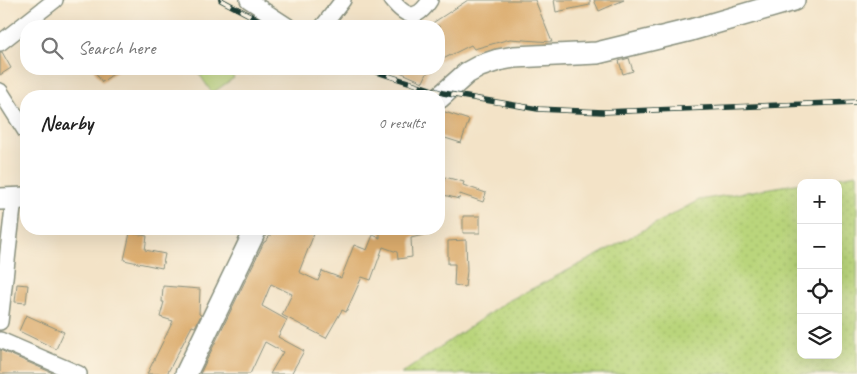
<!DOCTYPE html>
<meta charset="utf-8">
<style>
body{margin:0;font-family:Caveat,sans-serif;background:#f2f2f2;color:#222}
.controls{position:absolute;right:15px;bottom:15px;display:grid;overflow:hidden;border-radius:10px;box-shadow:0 5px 20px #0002}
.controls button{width:45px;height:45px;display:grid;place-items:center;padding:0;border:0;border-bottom:1px solid #e0e0e0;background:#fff;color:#222;font:25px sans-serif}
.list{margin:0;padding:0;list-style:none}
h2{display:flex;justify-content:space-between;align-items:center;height:65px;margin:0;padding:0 20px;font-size:21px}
h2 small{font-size:16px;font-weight:400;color:#767676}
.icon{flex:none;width:28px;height:28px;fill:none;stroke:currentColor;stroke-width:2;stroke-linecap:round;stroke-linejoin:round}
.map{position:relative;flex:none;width:857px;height:374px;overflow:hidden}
.search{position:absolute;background:#fff;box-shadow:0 5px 20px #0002;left:20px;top:20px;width:425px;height:55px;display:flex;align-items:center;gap:12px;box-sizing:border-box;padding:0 18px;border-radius:20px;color:#767676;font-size:19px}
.panel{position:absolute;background:#fff;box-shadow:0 5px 20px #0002;left:20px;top:90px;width:425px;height:145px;border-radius:20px}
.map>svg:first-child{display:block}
.grass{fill:url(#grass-dots);stroke:#6c8958}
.garden{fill:#bad57b;stroke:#6c8958}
.building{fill:#dbac6d}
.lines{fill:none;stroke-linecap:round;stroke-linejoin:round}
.street-casing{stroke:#89907e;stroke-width:18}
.secondary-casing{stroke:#89907e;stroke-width:24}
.street{stroke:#fff;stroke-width:15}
.secondary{stroke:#fff;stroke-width:21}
.rail-casing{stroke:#1f3d34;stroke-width:5.5}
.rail{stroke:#fcf5e5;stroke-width:4;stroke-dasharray:11;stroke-linecap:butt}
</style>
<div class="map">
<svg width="857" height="374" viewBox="0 0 857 374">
<defs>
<pattern id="grass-dots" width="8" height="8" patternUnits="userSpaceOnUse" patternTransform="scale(1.25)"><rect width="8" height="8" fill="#bad57b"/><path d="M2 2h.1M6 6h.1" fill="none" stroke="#9fb86b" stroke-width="1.8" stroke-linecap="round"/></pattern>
</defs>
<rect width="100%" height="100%" fill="#fcf5e5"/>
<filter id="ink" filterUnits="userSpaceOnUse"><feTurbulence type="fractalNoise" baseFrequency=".02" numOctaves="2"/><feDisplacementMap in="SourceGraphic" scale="10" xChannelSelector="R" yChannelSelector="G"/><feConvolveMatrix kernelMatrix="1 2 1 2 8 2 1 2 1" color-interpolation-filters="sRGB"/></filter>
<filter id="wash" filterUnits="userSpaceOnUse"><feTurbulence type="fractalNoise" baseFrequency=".0096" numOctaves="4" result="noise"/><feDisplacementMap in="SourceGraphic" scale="20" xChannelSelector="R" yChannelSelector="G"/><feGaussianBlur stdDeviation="1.12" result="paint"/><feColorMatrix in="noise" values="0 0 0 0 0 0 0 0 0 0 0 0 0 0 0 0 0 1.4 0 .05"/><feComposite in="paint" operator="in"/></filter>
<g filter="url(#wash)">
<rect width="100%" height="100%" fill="#f3e3c7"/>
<path class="grass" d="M 857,174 L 857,374 L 401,374 L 506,302 L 594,257 L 699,200 L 801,183 L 801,355 L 838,355 L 838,183 L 805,183 Z"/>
<path class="garden" d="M 196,69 L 228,69 L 234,78 L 212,93 Z"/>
<g id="blocks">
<path class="building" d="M 468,0 L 535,0 L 552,42 L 510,39 L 474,49 L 471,45 L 439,61 L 439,26 L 428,26 Z
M 554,0 L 590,0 L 590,5 L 556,12 Z
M 594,0 L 624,0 L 599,11 Z
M 0,52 L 2,52 L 11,68 L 0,75 Z
M 629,58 L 633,71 L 623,74 L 619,61 Z
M 93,69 L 120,69 L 102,82 Z
M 393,69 L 429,69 L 423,82 Z
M 442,111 L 469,120 L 461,143 L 439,136 L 439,120 Z
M 445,177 L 464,182 L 463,185 L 486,193 L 483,202 L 460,194 L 459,199 L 440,194 Z
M 463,216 L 480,216 L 480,233 L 463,233 Z
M 275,229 L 316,229 L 299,272 L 318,281 L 322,271 L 341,278 L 354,245 L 367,250 L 373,235 L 380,238 L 380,229 L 431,229 L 431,233 L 411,238 L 412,257 L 398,259 L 397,252 L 383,247 L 371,280 L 362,277 L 346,312 L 342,310 L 326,338 L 282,315 L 292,294 L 271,284 L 262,306 L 287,320 L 278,337 L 304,351 L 291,374 L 270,374 L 283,352 L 265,342 L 250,374 L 200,374 L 264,242 L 265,242 Z
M 130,233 L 147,236 L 145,250 L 165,254 L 162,268 L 124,260 Z
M 466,240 L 467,271 L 465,287 L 454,285 L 455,264 L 448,264 L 448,241 Z
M 17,284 L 28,285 L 26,303 L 15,302 Z
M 163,286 L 200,289 L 199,314 L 201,315 L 195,327 L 192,326 L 167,374 L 147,374 L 173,321 L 160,317 L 164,302 L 162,302 Z
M 26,315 L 64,332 L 56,349 L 19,331 Z
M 0,350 L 55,374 L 0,374 Z"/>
</g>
</g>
<g filter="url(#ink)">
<use href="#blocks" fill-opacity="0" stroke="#89907e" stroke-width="1"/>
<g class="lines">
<g class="street-casing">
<path id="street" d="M 248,0 L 288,26
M 392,0 C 406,18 417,21 430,0
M 323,26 L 343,0
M 0,43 L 55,0
M 0,91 L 26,132
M 0,322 L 14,199
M 0,340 L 79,374"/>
</g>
<g class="secondary-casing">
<path id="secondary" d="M 439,98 L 467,73 L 480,66 L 498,60 L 514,57 L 597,53 L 691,30 L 794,0
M 0,199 L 26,198
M 186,374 L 256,229"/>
</g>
<use href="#street" class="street"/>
<use href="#secondary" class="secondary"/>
<g class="rail-casing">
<path id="rail" d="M 221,0 L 270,26
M 367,69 L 443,93 L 538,109 L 603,112 L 857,102"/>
</g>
<use href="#rail" class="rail"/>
</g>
</g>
</svg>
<div class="controls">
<button>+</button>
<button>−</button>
<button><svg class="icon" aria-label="locate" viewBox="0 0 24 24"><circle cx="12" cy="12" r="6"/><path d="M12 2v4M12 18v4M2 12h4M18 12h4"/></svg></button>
<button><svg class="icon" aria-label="layers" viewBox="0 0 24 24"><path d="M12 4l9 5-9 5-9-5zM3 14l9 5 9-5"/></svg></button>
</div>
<div class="search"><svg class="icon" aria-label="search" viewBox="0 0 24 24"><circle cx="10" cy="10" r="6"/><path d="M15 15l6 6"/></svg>Search here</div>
<section class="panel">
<h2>Nearby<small>0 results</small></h2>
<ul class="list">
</ul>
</section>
</div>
